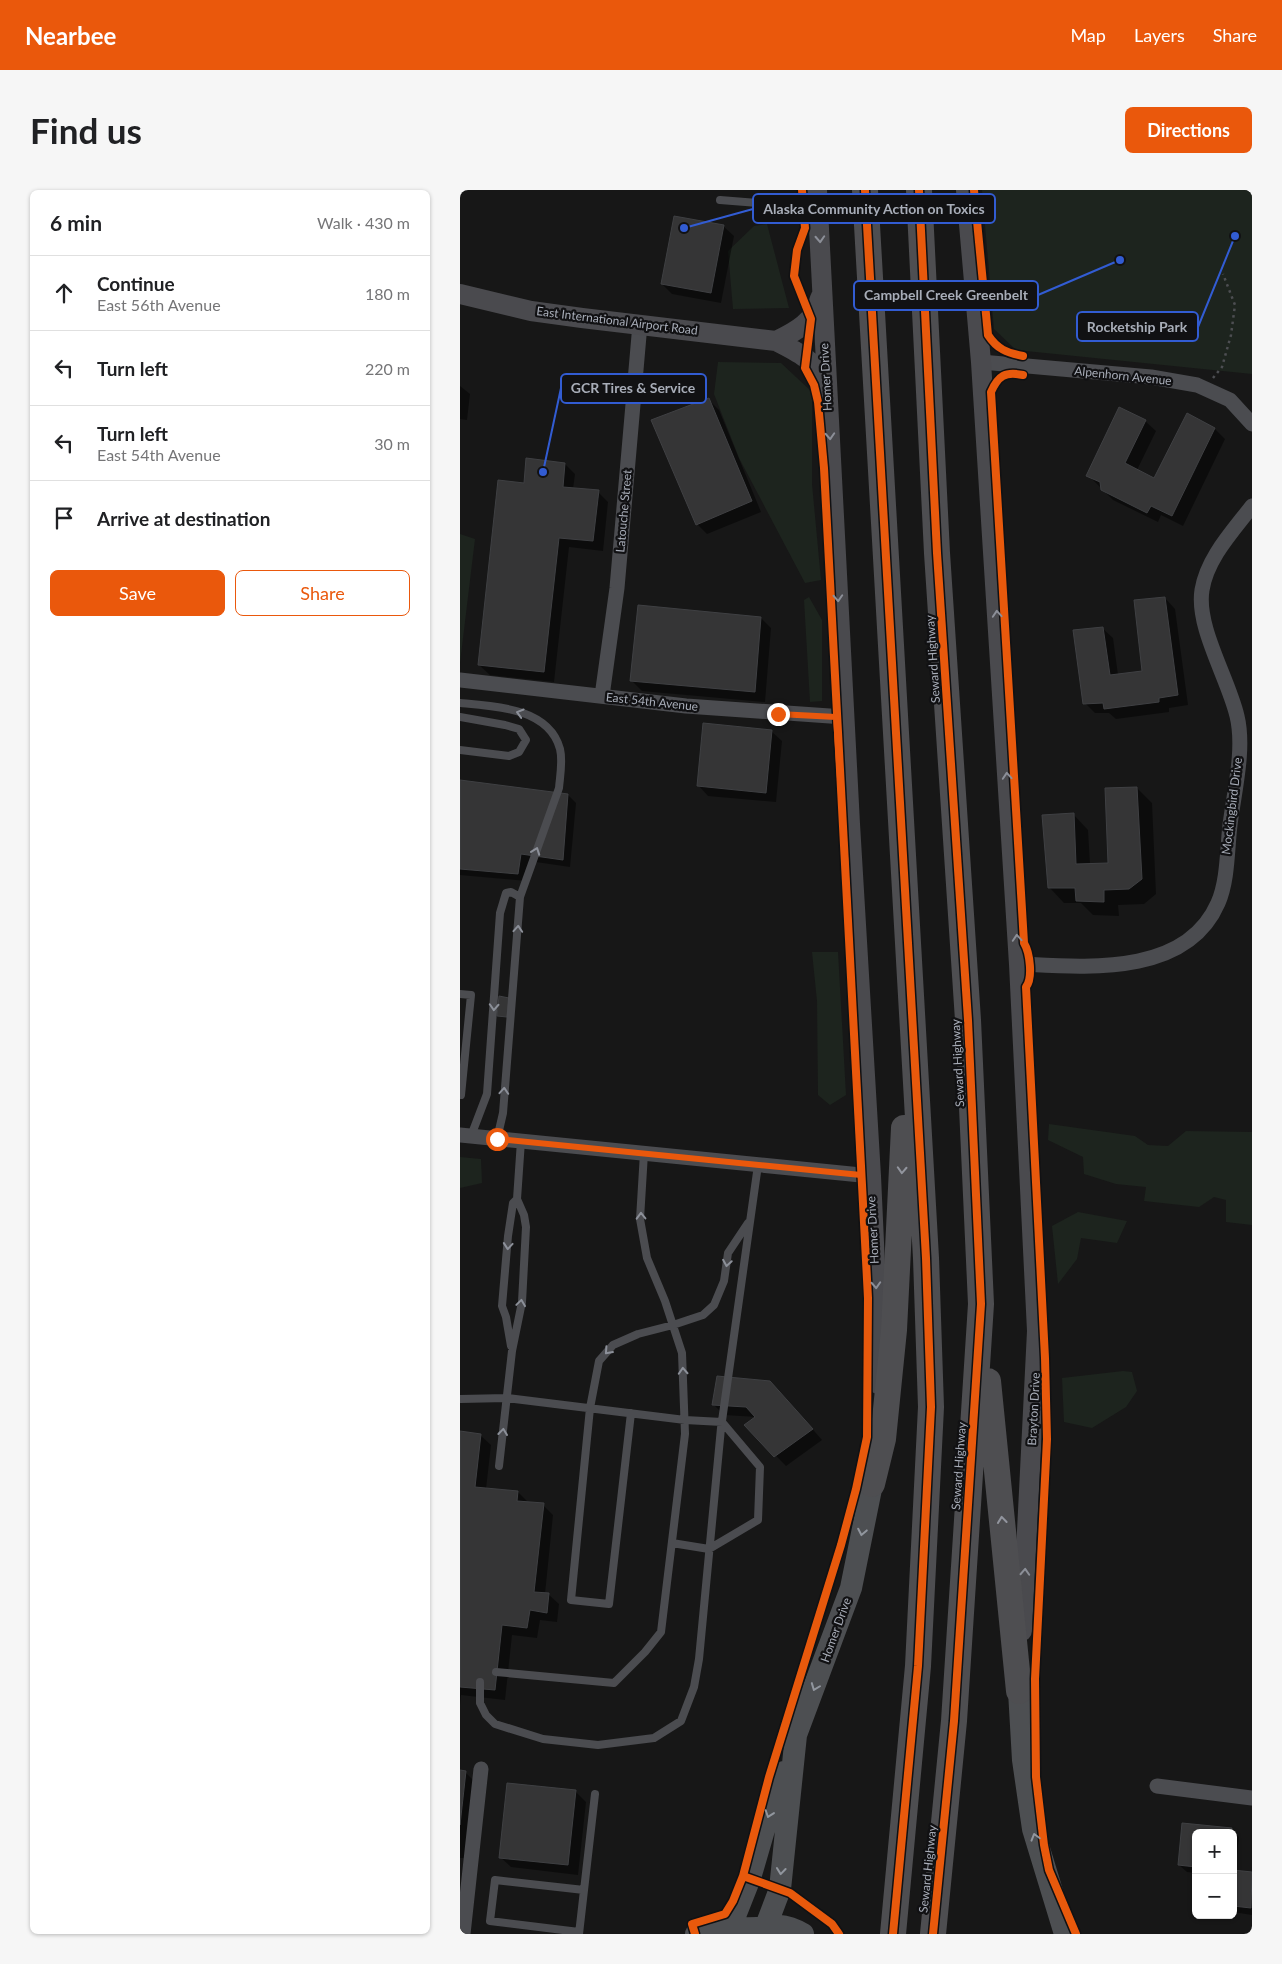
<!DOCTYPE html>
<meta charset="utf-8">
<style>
body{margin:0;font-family:Lato,sans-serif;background:#f6f6f6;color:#202124}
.controls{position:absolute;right:15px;bottom:15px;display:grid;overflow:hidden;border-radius:8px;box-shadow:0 1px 4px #0004}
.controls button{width:45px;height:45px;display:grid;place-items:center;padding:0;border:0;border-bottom:1px solid #e0e0e0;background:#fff;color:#202124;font:25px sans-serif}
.stop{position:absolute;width:15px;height:15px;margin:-11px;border:4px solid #ea580c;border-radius:50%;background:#fff}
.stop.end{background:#ea580c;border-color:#fff;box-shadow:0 1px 5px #0008}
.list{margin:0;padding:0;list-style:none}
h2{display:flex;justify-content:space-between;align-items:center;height:65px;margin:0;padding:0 20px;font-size:21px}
h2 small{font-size:16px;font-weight:400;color:#757577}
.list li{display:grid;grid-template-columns:32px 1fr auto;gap:15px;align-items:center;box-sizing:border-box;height:75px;padding:0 20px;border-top:1px solid #e0e0e0}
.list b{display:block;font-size:19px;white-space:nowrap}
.list p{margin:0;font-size:16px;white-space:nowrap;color:#757577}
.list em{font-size:16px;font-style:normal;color:#757577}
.actions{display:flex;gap:10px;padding:15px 20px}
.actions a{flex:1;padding:11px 0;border:1px solid #ea580c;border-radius:8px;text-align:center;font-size:18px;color:#ea580c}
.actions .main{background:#ea580c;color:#fff}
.icon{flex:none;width:28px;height:28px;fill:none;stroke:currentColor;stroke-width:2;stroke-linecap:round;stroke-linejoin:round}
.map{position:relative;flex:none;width:792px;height:1744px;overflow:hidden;border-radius:8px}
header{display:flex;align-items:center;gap:30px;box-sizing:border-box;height:70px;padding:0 25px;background:#ea580c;color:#fff}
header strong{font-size:24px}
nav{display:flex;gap:28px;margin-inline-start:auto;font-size:18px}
.intro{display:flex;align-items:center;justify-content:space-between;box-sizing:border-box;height:120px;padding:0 30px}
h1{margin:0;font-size:35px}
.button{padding:12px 22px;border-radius:8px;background:#ea580c;color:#fff;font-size:18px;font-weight:700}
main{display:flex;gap:30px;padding:0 30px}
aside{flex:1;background:#fff;border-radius:8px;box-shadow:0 1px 4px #0004}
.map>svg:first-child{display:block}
.green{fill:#1d241e}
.shadow{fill:#0007}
.building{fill:#353536;stroke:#3f4043}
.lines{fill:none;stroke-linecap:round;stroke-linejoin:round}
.path{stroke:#4d4e52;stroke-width:2.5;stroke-dasharray:2.5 4;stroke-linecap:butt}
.service{stroke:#4b4c50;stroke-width:8}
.minor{stroke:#4b4c50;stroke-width:15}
.secondary{stroke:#4a4a4e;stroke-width:20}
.primary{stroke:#4d4f52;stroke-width:22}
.motorway{stroke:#4e4e51;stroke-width:26}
.cycleway-casing{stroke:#111113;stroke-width:11}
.cycleway{stroke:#e8590c;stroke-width:8}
.oneway{stroke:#8c8f98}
.oneway2{stroke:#8c9099}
.oneway3{stroke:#92959e}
.oneway4{stroke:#91969e}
.route{stroke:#ea580c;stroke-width:6}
.labels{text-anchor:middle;stroke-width:4.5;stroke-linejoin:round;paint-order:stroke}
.street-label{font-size:12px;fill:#a8adb8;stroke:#111113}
.leader{fill:none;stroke:#325cd3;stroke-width:2}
.callout-dot{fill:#325cd3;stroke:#111113;stroke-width:2}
.callout{fill:#111113;stroke:#325cd3;stroke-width:2}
.callout-label{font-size:14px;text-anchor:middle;font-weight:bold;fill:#a8adb8}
</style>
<header>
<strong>Nearbee</strong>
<nav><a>Map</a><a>Layers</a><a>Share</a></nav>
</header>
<div class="intro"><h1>Find us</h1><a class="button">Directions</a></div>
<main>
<aside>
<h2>6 min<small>Walk · 430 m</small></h2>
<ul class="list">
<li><svg class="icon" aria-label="ahead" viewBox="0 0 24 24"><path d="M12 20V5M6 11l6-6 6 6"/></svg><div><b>Continue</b><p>East 56th Avenue</p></div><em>180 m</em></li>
<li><svg class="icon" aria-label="left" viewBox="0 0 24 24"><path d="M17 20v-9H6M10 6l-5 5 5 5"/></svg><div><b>Turn left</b></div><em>220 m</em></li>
<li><svg class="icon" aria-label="left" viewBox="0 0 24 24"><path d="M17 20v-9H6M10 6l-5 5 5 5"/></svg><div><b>Turn left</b><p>East 54th Avenue</p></div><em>30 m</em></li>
<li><svg class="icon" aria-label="arrive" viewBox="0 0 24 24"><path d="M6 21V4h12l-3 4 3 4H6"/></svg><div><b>Arrive at destination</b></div></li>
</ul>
<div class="actions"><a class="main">Save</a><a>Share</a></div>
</aside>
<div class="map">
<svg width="792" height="1744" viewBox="0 0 792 1744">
<rect width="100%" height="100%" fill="#171717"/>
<path class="green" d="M 522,0 L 792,0 L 792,184 L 556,160 L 534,139 Z
M 307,34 L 329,118 L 273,119 L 268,61 L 294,36 Z
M 258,172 L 321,173 L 352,202 L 352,294 L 361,390 L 345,393 L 279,268 L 254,204 Z
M 0,344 L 15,349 L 0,473 Z
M 349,407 L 362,430 L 362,511 L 350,512 L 344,410 Z
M 352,762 L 378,762 L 386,905 L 370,915 L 358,905 L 357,811 Z
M 589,934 L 675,946 L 688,955 L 708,956 L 726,941 L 792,942 L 792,1035 L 766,1032 L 766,1010 L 754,1007 L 739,1017 L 684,1011 L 686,997 L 656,994 L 624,984 L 623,967 L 588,950 Z
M 0,967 L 21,969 L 22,993 L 0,998 Z
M 618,1022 L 667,1031 L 657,1053 L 621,1048 L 617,1069 L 598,1094 L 592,1036 Z
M 663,1181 L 672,1182 L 677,1201 L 666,1217 L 632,1238 L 604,1232 L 602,1188 Z"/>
<path class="shadow" d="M 263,36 L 274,46 L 261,113 L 212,104 L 202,94 Z
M 0,196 L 10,204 L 7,230 L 0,229 Z
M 248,209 L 259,220 L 301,322 L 247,344 L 237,334 Z
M 685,231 L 696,241 L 677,280 L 694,290 L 755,239 L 765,249 L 723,336 L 701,325 L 698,332 L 653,310 L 628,285 Z
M 105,274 L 115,284 L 113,299 L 138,302 L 148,312 L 143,361 L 109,357 L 94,492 L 30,485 L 19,475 L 65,294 Z
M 705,408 L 715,419 L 728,515 L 709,518 L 709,522 L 656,529 L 649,523 L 635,523 L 625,513 L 642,438 L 653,448 L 658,485 L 684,482 Z
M 301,428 L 311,438 L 305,512 L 182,501 L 172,491 Z
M 311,541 L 322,551 L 316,612 L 248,606 L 238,595 Z
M 0,591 L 108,605 L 116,613 L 110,677 L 69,671 L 66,691 L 0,685 Z
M 677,598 L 692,613 L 696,704 L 684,714 L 658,715 L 659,726 L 633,725 L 621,713 L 604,713 L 589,697 L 613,624 L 628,640 L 630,674 L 649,674 Z
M 321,1203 L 362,1250 L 326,1276 L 286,1235 L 297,1227 L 264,1225 L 254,1215 Z
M 0,1242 L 20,1245 L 31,1255 L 26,1299 L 58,1302 L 68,1312 L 83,1315 L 93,1325 L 85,1404 L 88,1404 L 99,1414 L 97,1432 L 80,1430 L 77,1448 L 52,1445 L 45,1510 L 1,1505 L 0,1515 Z
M 0,1582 L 5,1582 L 13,1590 L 5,1668 L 0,1668 Z
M 48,1594 L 116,1602 L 126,1612 L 118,1685 L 51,1677 L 40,1667 Z
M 723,1635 L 771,1639 L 779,1647 L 775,1682 L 792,1683 L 792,1725 L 773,1722 L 773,1643 L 736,1643 L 736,1683 L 727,1682 L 719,1675 Z"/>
<path class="building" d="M 214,26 L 264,35 L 251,103 L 201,94 Z
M 249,208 L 292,311 L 236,335 L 191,230 Z
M 659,217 L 686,230 L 665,273 L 694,288 L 727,223 L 755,238 L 712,326 L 691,316 L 687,323 L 641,300 L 640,292 L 626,286 Z
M 66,268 L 105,273 L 103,297 L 139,300 L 133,351 L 99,348 L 84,482 L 18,475 L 38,290 L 64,293 Z
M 705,407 L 718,505 L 699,508 L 699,512 L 644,519 L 643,513 L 623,514 L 613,440 L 643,437 L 650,485 L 682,481 L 674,410 Z
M 178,415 L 301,427 L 295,502 L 170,491 Z
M 243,533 L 312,540 L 306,603 L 237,596 Z
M 0,590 L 108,604 L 103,670 L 61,664 L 58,684 L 0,679 Z
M 677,597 L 682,689 L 669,699 L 644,700 L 644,712 L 616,711 L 615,698 L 588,698 L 582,625 L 614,623 L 616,674 L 648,673 L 645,598 Z
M 39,806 L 49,808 L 47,827 L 37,826 Z
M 257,1186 L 310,1191 L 353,1239 L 314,1267 L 284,1235 L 295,1227 L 286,1217 L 252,1215 Z
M 0,1241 L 21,1244 L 15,1297 L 58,1301 L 57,1311 L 84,1313 L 74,1402 L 89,1403 L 87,1423 L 70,1420 L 67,1438 L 42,1435 L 35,1500 L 0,1497 Z
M 0,1580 L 6,1581 L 0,1635 Z
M 47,1593 L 116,1600 L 108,1675 L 39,1668 Z
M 722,1633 L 772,1638 L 771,1643 L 736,1643 L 736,1677 L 718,1675 Z
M 773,1680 L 792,1682 L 791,1718 L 773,1716 Z"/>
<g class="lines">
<path class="path" d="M 753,188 L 762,177 L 771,145 L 775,115 L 763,84"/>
<path class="service" d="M 260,10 L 358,18
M 0,513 C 35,516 89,518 100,559 C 103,571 100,586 99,598 L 60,707
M 0,527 L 45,535 L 59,539 L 66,550 L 59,562 L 49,566 L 0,560
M 0,804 L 11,805 L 1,905 L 0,905
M 11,946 L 27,904 L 40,723 L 46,703 L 51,702 L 60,707 L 43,923 L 37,949
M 51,1156 L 46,1127 L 42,1116 L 48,1046 L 53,1013 L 57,1009 L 61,951
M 0,1209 L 47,1208 L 225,1230 L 262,1232 L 300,1277 L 298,1330 L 249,1359 L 212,1353
M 171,1223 L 149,1414 L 111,1410 L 130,1218 L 139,1171 L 153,1155 L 178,1144 L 213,1135 L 243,1125 L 254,1115 L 264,1091 L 268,1063 L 288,1033
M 39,1276 L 52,1161 L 62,1112 L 66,1037 L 64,1025 L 57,1009
M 36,1482 L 154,1493 L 185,1462 L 201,1442 L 225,1244 L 222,1163 L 205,1111 L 187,1068 L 180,1029 L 184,963
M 20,1492 L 20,1513 L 26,1525 L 35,1534 L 83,1549 L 138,1555 L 194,1548 L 221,1531 L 234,1497 L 239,1469 L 261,1238 L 298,975
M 119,1742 L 30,1731 L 35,1690 L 124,1700
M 119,1744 L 135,1604"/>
<path class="minor" d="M 521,172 L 691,187 L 737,195 L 770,210 L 792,234
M 0,490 L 226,516 L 384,527
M 142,506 L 157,398 L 180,134
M 559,774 C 625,777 726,787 758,713 C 768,690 767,660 770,635 C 774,602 785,559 777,526 C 768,488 736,437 742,400 C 747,368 773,341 792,316
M 0,945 L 411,986
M 697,1596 L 792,1608
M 3,1744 L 21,1579"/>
<path class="secondary" d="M 357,0 L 390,634 L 411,986 L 418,1141 L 418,1194
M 506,0 L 521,172 L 559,774 L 577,1141 L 562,1441
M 0,104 L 71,121 L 122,128 L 316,151 C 342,164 352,169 366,194
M 316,151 C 337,141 355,131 360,108"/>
<path class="primary" d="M 559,1501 L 563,1570 L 573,1639 L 605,1744
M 306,1736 L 320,1699 L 336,1545 L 391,1398 L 412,1294
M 260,1739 L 275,1726 L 290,1688 L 304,1640 L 324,1582
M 292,1741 C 308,1732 328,1735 343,1744
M 236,1744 L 260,1739 L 297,1738"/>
<path class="motorway" d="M 405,0 L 466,1068 L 471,1217 L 458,1476 L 433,1744
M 459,0 L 477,363 L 508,830 L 521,1114 L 494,1531 L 473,1744
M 528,1191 L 559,1501
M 412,1294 L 423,1249 L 434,1140 L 444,938"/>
<g class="cycleway-casing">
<path id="cycleway" d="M 405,0 L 466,1068 L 471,1217 L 458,1476 L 433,1744
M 459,0 L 477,363 L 508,830 L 521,1114 L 494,1531 L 473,1744
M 514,0 L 528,145 C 537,159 547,163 563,166
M 563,185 C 545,181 538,186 531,202 L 564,753 C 570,763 573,788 566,797 L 585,1168 L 587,1249 L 575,1489 L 576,1587 L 584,1655 L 589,1680 L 616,1744
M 283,1686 L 330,1703 L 372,1734 L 379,1744
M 235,1744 L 232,1734 L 265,1724 L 273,1711 L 283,1686 L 309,1587 L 381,1355 L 396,1299 L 407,1247 L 408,1108 L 364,278 L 358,212 L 354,195 L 345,178 L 351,129 L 334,86 L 337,60 L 345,38 L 342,0"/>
</g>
<use href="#cycleway" class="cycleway"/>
</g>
<defs><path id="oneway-chevron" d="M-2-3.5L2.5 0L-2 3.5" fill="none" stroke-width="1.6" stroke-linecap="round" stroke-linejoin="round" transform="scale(1.25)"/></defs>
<g class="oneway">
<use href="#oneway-chevron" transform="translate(360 49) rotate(87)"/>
<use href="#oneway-chevron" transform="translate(370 246) rotate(87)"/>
<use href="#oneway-chevron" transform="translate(378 408) rotate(87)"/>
<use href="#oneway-chevron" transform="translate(537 424) rotate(-94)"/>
<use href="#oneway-chevron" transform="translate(547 586) rotate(-94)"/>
<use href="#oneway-chevron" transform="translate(557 748) rotate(-94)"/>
<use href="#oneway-chevron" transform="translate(416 1095) rotate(87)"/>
<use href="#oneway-chevron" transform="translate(565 1382) rotate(-87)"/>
</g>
<g class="oneway2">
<use href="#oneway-chevron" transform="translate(60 523) rotate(-164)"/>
<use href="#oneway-chevron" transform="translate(76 661) rotate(-70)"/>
<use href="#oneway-chevron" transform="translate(58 739) rotate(-86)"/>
<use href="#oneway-chevron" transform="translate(34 817) rotate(93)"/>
<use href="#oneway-chevron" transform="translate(44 901) rotate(-86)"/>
<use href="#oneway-chevron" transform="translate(181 1026) rotate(-91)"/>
<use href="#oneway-chevron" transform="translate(48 1056) rotate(95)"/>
<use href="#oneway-chevron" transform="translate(267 1073) rotate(99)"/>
<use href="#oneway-chevron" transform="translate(61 1113) rotate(-82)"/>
<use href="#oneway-chevron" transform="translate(148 1161) rotate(132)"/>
<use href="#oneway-chevron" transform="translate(223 1181) rotate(-93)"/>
<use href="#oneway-chevron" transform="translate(43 1242) rotate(-83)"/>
</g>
<g class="oneway3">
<use href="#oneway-chevron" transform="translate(442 980) rotate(93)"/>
<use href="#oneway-chevron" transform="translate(542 1330) rotate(-96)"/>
</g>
<g class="oneway4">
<use href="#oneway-chevron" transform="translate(402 1342) rotate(101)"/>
<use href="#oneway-chevron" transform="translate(355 1497) rotate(111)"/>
<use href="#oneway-chevron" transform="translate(309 1624) rotate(109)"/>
<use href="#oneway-chevron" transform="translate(575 1647) rotate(-106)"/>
<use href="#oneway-chevron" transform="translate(321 1681) rotate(96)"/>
</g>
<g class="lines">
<path class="route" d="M 37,949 L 401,985 L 385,666 L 376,527 L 318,524"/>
</g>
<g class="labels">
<g class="street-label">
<text transform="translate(157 131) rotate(7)" y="4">East International Airport Road</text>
<text transform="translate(663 186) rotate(6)" y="4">Alpenhorn Avenue</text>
<text transform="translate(366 187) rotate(-93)" y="4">Homer Drive</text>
<text transform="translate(164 321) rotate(-85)" y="4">Latouche Street</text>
<text transform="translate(473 469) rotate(-94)" y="4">Seward Highway</text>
<text transform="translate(192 512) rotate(6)" y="4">East 54th Avenue</text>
<text transform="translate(772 616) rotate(-83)" y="4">Mockingbird Drive</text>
<text transform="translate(498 873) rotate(-93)" y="4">Seward Highway</text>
<text transform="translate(413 1040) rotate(-93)" y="4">Homer Drive</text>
<text transform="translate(574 1219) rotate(-87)" y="4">Brayton Drive</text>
<text transform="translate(499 1276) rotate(-86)" y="4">Seward Highway</text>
<text transform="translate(376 1440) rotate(-70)" y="4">Homer Drive</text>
<text transform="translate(468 1679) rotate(-84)" y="4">Seward Highway</text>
</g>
</g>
<path class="leader" d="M224 38L293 19M660 70L578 105M775 46L738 137M83 282L101 198"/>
<g class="callout-dot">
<circle cx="224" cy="38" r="5"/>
<circle cx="660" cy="70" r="5"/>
<circle cx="775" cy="46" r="5"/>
<circle cx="83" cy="282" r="5"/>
</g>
<g class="callout">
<rect x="293" y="4" width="242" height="29" rx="5"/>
<rect x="394" y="91" width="184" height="29" rx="5"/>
<rect x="617" y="122" width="121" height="29" rx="5"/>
<rect x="101" y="184" width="145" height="29" rx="5"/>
</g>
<g class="callout-label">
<text x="414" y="24">Alaska Community Action on Toxics</text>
<text x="486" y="110">Campbell Creek Greenbelt</text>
<text x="677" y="142">Rocketship Park</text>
<text x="173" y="203">GCR Tires &amp; Service</text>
</g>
</svg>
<div class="controls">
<button>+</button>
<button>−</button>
</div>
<div class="stop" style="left:37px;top:949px"></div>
<div class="stop end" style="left:318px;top:524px"></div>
</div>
</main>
